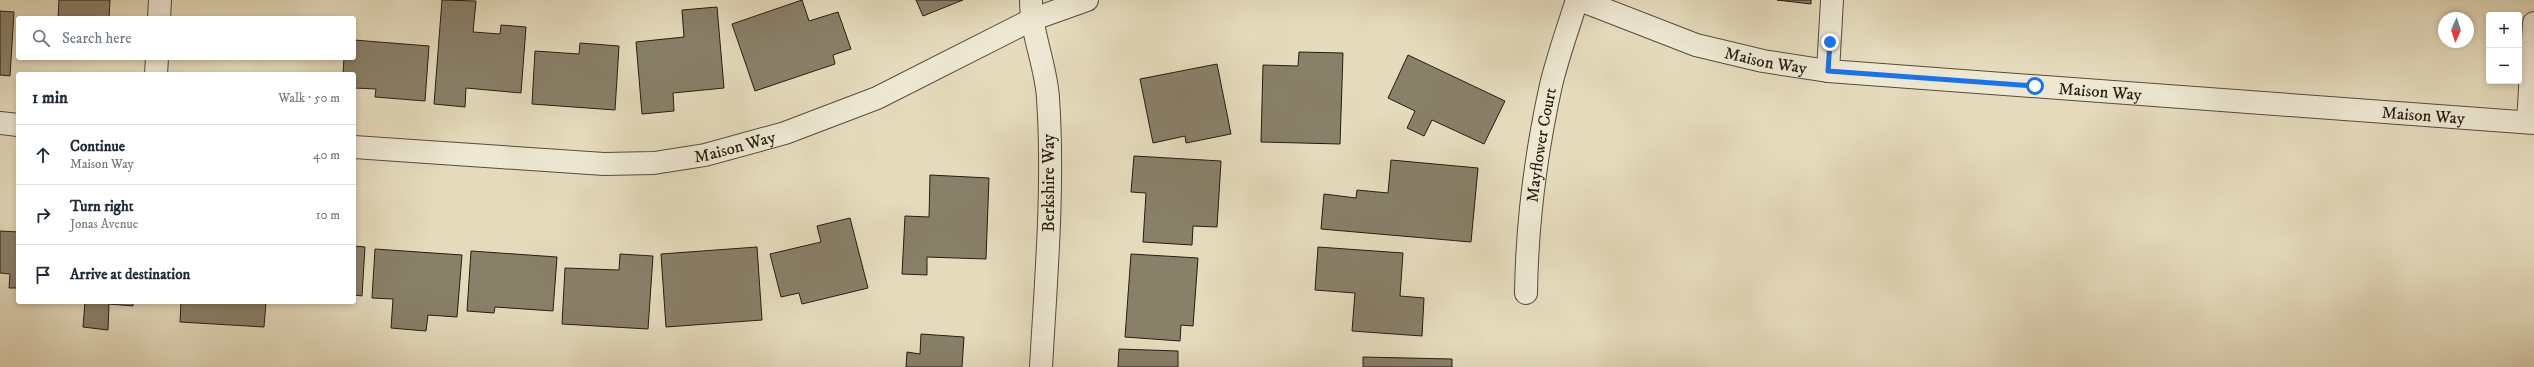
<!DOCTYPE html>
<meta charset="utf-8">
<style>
body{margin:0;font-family:"IM FELL DW Pica",serif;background:#f2f2f3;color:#1f2937}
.controls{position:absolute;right:12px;top:12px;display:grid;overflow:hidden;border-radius:4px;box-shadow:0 2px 6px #0003}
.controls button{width:36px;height:36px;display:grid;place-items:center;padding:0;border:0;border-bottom:1px solid #e0e1e3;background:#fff;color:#1f2937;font:20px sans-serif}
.compass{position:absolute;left:2438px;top:12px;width:36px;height:36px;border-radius:50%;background:#fff;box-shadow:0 2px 6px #0003;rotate:183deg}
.stop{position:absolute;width:12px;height:12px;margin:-9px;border:3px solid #1a73e8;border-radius:50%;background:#fff}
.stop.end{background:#1a73e8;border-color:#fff;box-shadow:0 1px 4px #0008}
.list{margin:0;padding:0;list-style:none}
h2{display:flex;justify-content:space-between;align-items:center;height:52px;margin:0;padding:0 16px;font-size:17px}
h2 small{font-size:13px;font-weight:400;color:#747a83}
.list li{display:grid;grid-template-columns:26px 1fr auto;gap:12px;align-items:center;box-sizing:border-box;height:60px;padding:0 16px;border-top:1px solid #e0e1e3}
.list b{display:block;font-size:15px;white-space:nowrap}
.list p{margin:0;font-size:13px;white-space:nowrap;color:#747a83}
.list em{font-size:13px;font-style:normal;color:#747a83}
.icon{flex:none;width:22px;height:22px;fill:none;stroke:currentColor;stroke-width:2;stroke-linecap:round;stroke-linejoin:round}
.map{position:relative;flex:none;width:2534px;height:367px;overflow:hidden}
.search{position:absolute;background:#fff;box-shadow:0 2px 6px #0003;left:16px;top:16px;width:340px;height:44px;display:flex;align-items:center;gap:10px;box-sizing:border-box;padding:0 14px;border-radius:4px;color:#747a83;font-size:15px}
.panel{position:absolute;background:#fff;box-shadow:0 2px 6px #0003;left:16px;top:72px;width:340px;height:232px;border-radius:4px}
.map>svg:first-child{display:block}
.building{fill:#898069;stroke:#261d10}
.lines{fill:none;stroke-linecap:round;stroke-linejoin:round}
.minor-casing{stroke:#564c3b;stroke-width:24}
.minor{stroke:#eee8d3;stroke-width:22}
.route{stroke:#1a73e8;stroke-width:5}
.labels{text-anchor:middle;stroke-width:3.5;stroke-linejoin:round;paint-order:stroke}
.street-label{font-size:17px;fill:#261d10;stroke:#eee8d3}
</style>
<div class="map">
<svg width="2534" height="367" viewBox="0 0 2534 367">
<rect width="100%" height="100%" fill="#e5dbbc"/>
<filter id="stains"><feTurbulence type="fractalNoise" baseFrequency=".005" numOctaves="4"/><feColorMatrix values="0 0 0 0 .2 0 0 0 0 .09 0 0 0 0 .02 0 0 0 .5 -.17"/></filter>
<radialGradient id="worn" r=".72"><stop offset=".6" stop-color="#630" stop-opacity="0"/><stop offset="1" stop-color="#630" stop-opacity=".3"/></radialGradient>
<path class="building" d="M 59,0 L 110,0 L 109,18 L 58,18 Z
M 442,0 L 476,1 L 473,32 L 500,34 L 501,25 L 526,27 L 521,93 L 466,88 L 465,107 L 434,104 Z
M 802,0 L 809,21 L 838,12 L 851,49 L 833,55 L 835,64 L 755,91 L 732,24 Z
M 916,0 L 963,0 L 923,16 Z
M 1777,0 L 1811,0 L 1811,4 Z
M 717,7 L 724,88 L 673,93 L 674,111 L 642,114 L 636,42 L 684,37 L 682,10 Z
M 0,11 L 14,12 L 10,76 L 0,75 Z
M 354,40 L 429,46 L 425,101 L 375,97 L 376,89 L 354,88 L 354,74 L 343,74 L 344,58 L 354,58 Z
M 580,43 L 619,46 L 615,110 L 532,104 L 535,51 L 579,54 Z
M 1299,52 L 1343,53 L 1340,144 L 1261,142 L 1263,65 L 1298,66 Z
M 1408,55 L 1505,101 L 1484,144 L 1432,120 L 1424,136 L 1407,128 L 1415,111 L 1388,98 Z
M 1217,64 L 1231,134 L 1186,143 L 1185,136 L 1153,143 L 1140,79 Z
M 1134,156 L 1221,161 L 1217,227 L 1193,226 L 1192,245 L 1143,242 L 1146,193 L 1131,192 Z
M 1391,160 L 1478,168 L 1471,242 L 1321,229 L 1324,194 L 1356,198 L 1357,190 L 1388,193 Z
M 930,175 L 989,178 L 986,259 L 927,257 L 927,275 L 902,274 L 905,216 L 929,217 Z
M 850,218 L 868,288 L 802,304 L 799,293 L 781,297 L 770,254 L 821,242 L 817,226 Z
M 0,231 L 18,232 L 18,288 L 9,288 L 10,274 L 0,273 Z
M 354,246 L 365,247 L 362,296 L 354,295 Z
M 757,247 L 762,320 L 666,327 L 661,254 Z
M 1318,247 L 1403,253 L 1400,296 L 1424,298 L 1422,336 L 1352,331 L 1355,293 L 1315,290 Z
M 375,249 L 462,255 L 457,317 L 428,315 L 426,331 L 391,328 L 393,299 L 372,298 Z
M 471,251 L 557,257 L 553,311 L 495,307 L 494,313 L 467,311 Z
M 620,254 L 653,256 L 648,329 L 562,324 L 565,268 L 619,270 Z
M 1131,254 L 1198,258 L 1193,326 L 1181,325 L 1180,341 L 1125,337 Z
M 85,302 L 133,302 L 133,306 L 109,304 L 108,330 L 83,327 Z
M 181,302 L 266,302 L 264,327 L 180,322 Z
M 921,334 L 964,337 L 962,367 L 906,367 L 907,352 L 920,354 Z
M 1119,349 L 1178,351 L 1178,367 L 1118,367 Z
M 1363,357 L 1452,359 L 1452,367 L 1363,367 Z"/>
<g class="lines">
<g class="minor-casing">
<g id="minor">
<path d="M 1031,0 C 1031,34 1046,65 1048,98 C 1054,187 1046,278 1041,367"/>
<path id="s1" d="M 1580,0 L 1696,45 L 1763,61 L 1828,71 L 2534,123"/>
<path d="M 159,18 L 160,0"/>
<path d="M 1828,71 L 1832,0"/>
<path d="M 156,74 L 157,58"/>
<path d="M 2528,122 L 2534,23"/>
<path d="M 0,123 L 18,125"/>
<path id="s2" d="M 354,147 L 604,164 L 654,163 L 705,155 L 785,133 L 877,98 L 1031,20 L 1087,0"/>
<path id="s3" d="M 1526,293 C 1527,223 1536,153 1551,85 C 1558,56 1568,28 1577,0"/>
</g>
</g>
<use href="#minor" class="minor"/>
</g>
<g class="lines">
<path class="route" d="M 1830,42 L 1828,71 L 2035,86"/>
</g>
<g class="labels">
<g class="street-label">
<text dy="6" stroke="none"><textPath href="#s1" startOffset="196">Maison Way</textPath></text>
<text dy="6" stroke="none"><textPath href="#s1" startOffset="532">Maison Way</textPath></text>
<text dy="6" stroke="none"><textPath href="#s1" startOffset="856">Maison Way</textPath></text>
<text dy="6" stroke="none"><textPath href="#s3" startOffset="149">Mayflower Court</textPath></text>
<text dy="6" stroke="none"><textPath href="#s2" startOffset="383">Maison Way</textPath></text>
<text transform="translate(1048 183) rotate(-90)" y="6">Berkshire Way</text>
</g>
</g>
<rect width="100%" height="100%" filter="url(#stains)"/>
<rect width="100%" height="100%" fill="url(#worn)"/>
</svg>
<div class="controls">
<button>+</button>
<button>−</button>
</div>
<svg class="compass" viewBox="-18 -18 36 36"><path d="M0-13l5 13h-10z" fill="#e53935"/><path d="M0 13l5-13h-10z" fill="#747a83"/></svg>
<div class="stop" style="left:2035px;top:86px"></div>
<div class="stop end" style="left:1830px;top:42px"></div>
<div class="search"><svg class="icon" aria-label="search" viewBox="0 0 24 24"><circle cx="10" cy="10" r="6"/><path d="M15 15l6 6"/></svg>Search here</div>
<section class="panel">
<h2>1 min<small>Walk · 50 m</small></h2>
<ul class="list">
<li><svg class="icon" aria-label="ahead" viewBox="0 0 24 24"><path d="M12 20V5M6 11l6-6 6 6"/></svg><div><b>Continue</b><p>Maison Way</p></div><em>40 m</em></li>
<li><svg class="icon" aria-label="right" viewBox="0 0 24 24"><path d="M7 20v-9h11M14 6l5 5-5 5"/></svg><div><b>Turn right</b><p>Jonas Avenue</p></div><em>10 m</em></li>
<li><svg class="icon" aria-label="arrive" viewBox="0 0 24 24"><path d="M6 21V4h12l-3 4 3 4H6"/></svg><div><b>Arrive at destination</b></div></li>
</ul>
</section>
</div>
